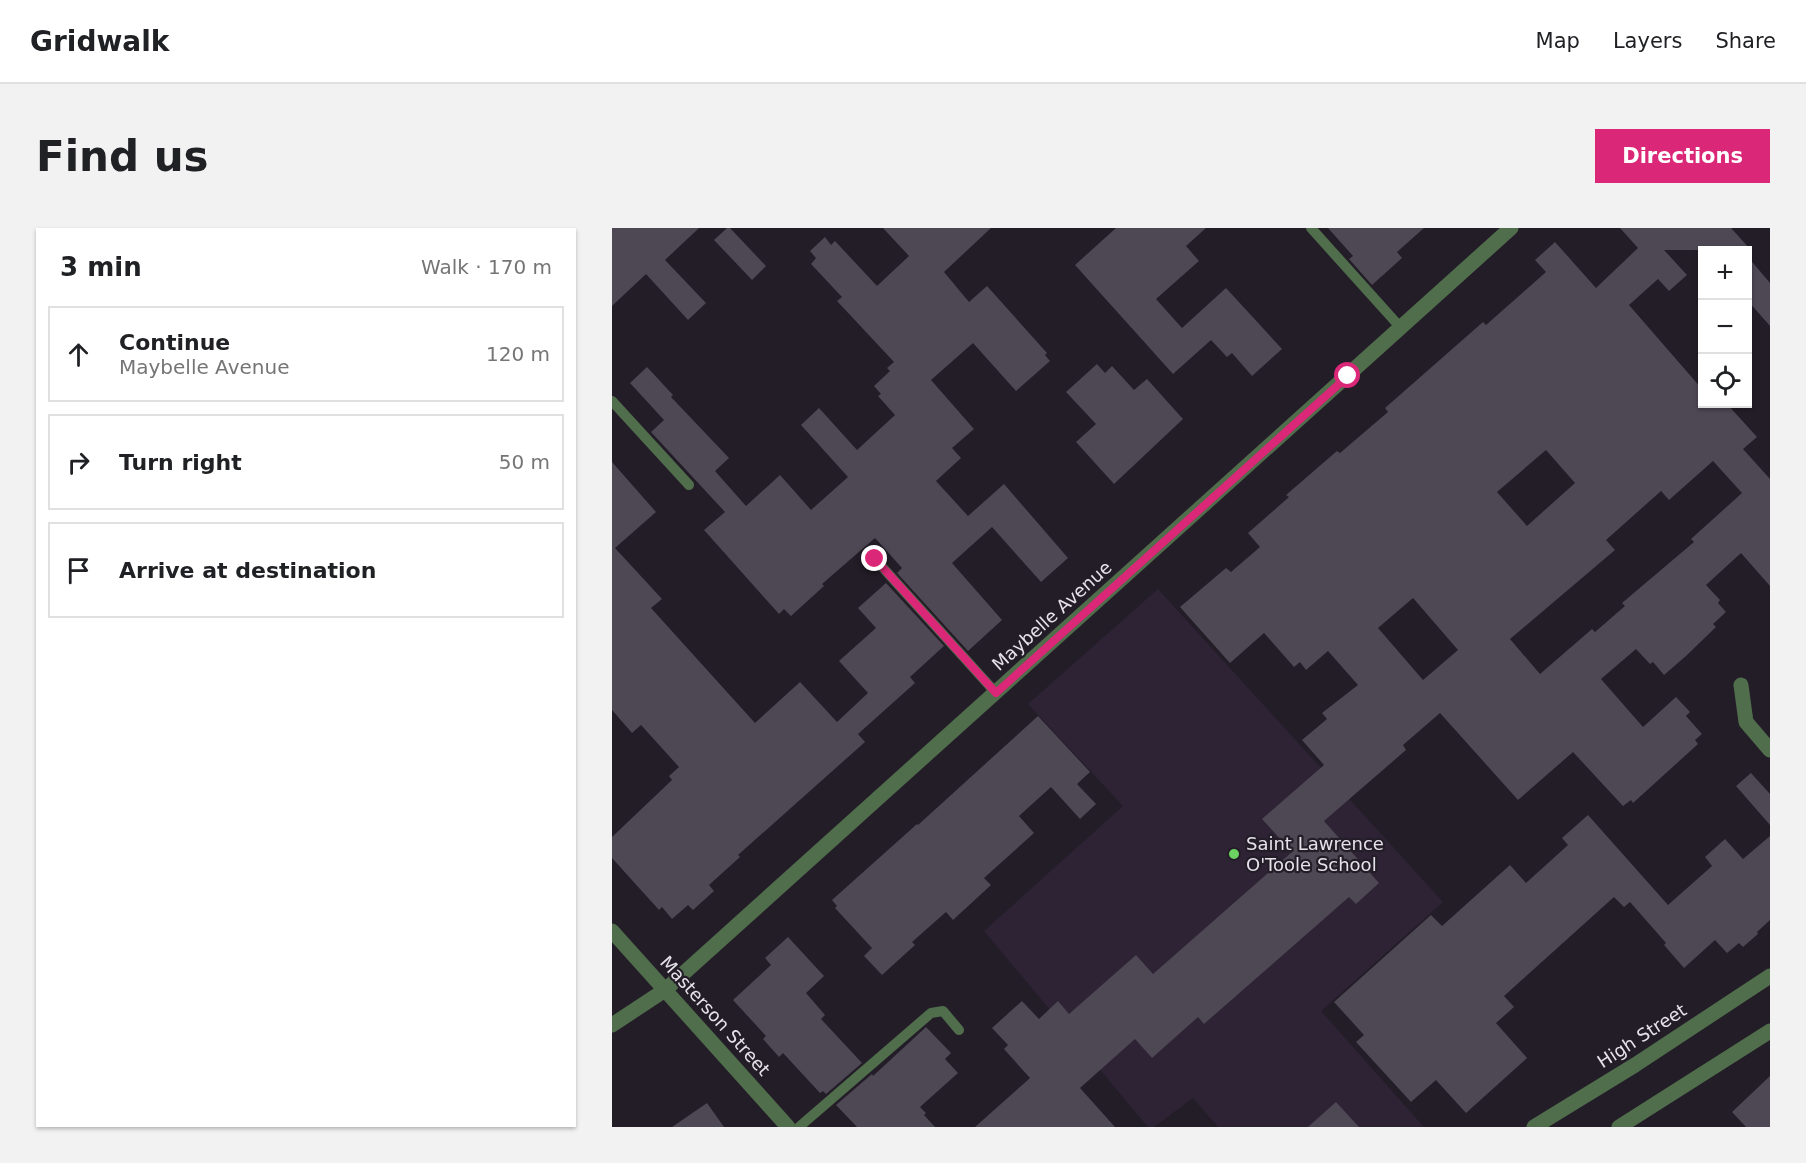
<!DOCTYPE html>
<meta charset="utf-8">
<style>
body{margin:0;font-family:"DejaVu Sans",sans-serif;background:#f2f2f2;color:#202124}
.controls{position:absolute;right:18px;top:18px;display:grid;overflow:hidden;border-radius:0px;box-shadow:0 2px 4px #0004}
.controls button{width:54px;height:54px;display:grid;place-items:center;padding:0;border:0;border-bottom:2px solid #e0e0e0;background:#fff;color:#202124;font:30px sans-serif}
.stop{position:absolute;width:18px;height:18px;margin:-14px;border:4px solid #db2777;border-radius:50%;background:#fff}
.stop.end{background:#db2777;border-color:#fff;box-shadow:0 2px 6px #0008}
.list{margin:0;padding:0;list-style:none}
h2{display:flex;justify-content:space-between;align-items:center;height:78px;margin:0;padding:0 24px;font-size:26px}
h2 small{font-size:20px;font-weight:400;color:#757577}
.list li{display:grid;grid-template-columns:39px 1fr auto;gap:18px;align-items:center;box-sizing:border-box;height:96px;margin:0 12px 12px;padding:0 12px;border:2px solid #e0e0e0;border-radius:0px}
.list b{display:block;font-size:22px;white-space:nowrap}
.list p{margin:0;font-size:20px;white-space:nowrap;color:#757577}
.list em{font-size:20px;font-style:normal;color:#757577}
.icon{flex:none;width:33px;height:33px;fill:none;stroke:currentColor;stroke-width:2;stroke-linecap:round;stroke-linejoin:round}
.map{position:relative;flex:none;width:1158px;height:899px;overflow:hidden;border-radius:0px}
header{display:flex;align-items:center;gap:36px;box-sizing:border-box;height:84px;padding:0 30px;background:#fff;border-bottom:2px solid #e0e0e0}
header strong{font-size:28px}
nav{display:flex;gap:33px;margin-inline-start:auto;font-size:21px}
.intro{display:flex;align-items:center;justify-content:space-between;box-sizing:border-box;height:144px;padding:0 36px}
h1{margin:0;font-size:42px}
.button{padding:15px 27px;border-radius:0px;background:#db2777;color:#fff;font-size:21px;font-weight:700}
main{display:flex;gap:36px;padding:0 36px}
aside{flex:1;background:#fff;border-radius:0px;box-shadow:0 2px 4px #0004}
.map>svg:first-child{display:block}
.built{fill:#2d2334}
.building{fill:#4e4754;fill-rule:evenodd}
.lines{fill:none;stroke-linecap:round;stroke-linejoin:round}
.service{stroke:#506d4c;stroke-width:10}
.minor{stroke:#506d4c;stroke-width:15}
.tertiary{stroke:#506d4c;stroke-width:15}
.route{stroke:#db2777;stroke-width:8}
.poi-dot{fill:#6cd362;stroke:#231d28;stroke-width:2}
.labels{text-anchor:middle;stroke-width:4.5;stroke-linejoin:round;paint-order:stroke}
.street-label{font-size:18px;fill:#e6e2ea;stroke:#231d28}
.poi-label{font-size:18px;fill:#e6e2ea;stroke:#231d28;text-anchor:start}
</style>
<header>
<strong>Gridwalk</strong>
<nav><a>Map</a><a>Layers</a><a>Share</a></nav>
</header>
<div class="intro"><h1>Find us</h1><a class="button">Directions</a></div>
<main>
<aside>
<h2>3 min<small>Walk · 170 m</small></h2>
<ul class="list">
<li><svg class="icon" aria-label="ahead" viewBox="0 0 24 24"><path d="M12 20V5M6 11l6-6 6 6"/></svg><div><b>Continue</b><p>Maybelle Avenue</p></div><em>120 m</em></li>
<li><svg class="icon" aria-label="right" viewBox="0 0 24 24"><path d="M7 20v-9h11M14 6l5 5-5 5"/></svg><div><b>Turn right</b></div><em>50 m</em></li>
<li><svg class="icon" aria-label="arrive" viewBox="0 0 24 24"><path d="M6 21V4h12l-3 4 3 4H6"/></svg><div><b>Arrive at destination</b></div></li>
</ul>
</aside>
<div class="map">
<svg width="1158" height="899" viewBox="0 0 1158 899">
<rect width="100%" height="100%" fill="#231d28"/>
<path class="built" d="M 546,361 L 831,674 L 709,783 L 812,899 L 606,899 L 581,870 L 542,899 L 536,899 L 372,703 L 511,578 L 416,476 Z"/>
<path class="building" d="M 0,0 L 87,0 L 53,32 L 94,75 L 76,92 L 34,46 L 0,78 Z
M 115,0 L 118,0 L 154,38 L 140,52 L 102,12 Z
M 271,0 L 379,0 L 332,44 L 357,74 L 375,58 L 435,125 L 433,127 L 438,133 L 404,163 L 361,115 L 319,152 L 362,201 L 340,220 L 349,230 L 324,253 L 356,288 L 392,256 L 456,330 L 429,354 L 380,299 L 340,335 L 390,392 L 356,423 L 285,345 L 290,340 L 263,310 L 210,356 L 212,358 L 179,388 L 172,381 L 167,386 L 92,302 L 113,284 L 39,204 L 52,192 L 18,155 L 35,139 L 61,167 L 59,169 L 117,230 L 103,243 L 134,278 L 168,247 L 199,282 L 236,249 L 189,197 L 207,180 L 245,222 L 283,187 L 266,168 L 269,166 L 262,158 L 278,143 L 275,140 L 282,134 L 225,73 L 230,69 L 199,36 L 204,30 L 198,23 L 213,9 L 219,17 L 223,13 L 265,58 L 297,28 Z
M 504,0 L 594,0 L 574,18 L 587,33 L 544,71 L 570,100 L 614,60 L 670,121 L 640,148 L 620,125 L 615,129 L 599,112 L 561,146 L 463,37 Z
M 716,0 L 812,0 L 785,24 L 790,30 L 760,57 L 737,31 L 741,28 Z
M 1008,0 L 1119,0 L 1139,22 L 1052,22 L 1075,47 L 1057,63 L 1046,51 L 1017,77 L 1090,161 L 1090,176 L 1115,176 L 1145,209 L 1131,221 L 1158,251 L 1158,358 L 1129,325 L 1094,357 L 1108,372 L 1106,375 L 1114,384 L 1101,396 L 1104,399 L 1074,428 L 1052,447 L 1041,434 L 1038,436 L 1024,421 L 989,451 L 1031,499 L 1064,469 L 1078,484 L 1074,488 L 1090,506 L 1083,512 L 1086,516 L 1021,575 L 1019,572 L 1011,578 L 961,524 L 906,572 L 828,485 L 791,517 L 794,522 L 712,593 L 767,655 L 744,676 L 737,669 L 592,796 L 586,789 L 540,830 L 523,811 L 468,860 L 503,899 L 363,899 L 418,850 L 392,821 L 396,817 L 380,800 L 410,773 L 427,791 L 446,773 L 457,786 L 524,727 L 541,746 L 680,624 L 650,591 L 712,537 L 690,512 L 715,491 L 710,485 L 746,457 L 716,423 L 694,442 L 688,434 L 682,439 L 652,405 L 618,435 L 568,379 L 614,340 L 619,344 L 648,319 L 636,305 L 677,269 L 674,267 L 725,223 L 728,225 L 776,184 L 773,180 L 871,94 L 874,97 L 934,44 L 923,32 L 943,14 L 984,60 L 1026,20 ZM 934,222 L 963,255 L 915,298 L 885,264 ZM 1101,233 L 1130,265 L 1079,311 L 1082,314 L 1010,375 L 1013,378 L 983,404 L 980,401 L 928,446 L 898,411 L 1003,322 L 994,312 L 1049,263 L 1057,272 ZM 801,370 L 846,422 L 811,452 L 766,400 Z
M 1136,29 L 1158,55 L 1158,98 L 1136,73 Z
M 485,136 L 493,145 L 500,138 L 522,162 L 535,151 L 571,191 L 502,256 L 464,214 L 484,196 L 454,164 Z
M 0,234 L 44,284 L 3,320 L 50,371 L 39,380 L 143,495 L 188,454 L 225,494 L 256,465 L 227,433 L 264,400 L 246,380 L 274,355 L 332,418 L 298,449 L 303,455 L 246,506 L 253,514 L 126,627 L 128,629 L 97,657 L 102,663 L 81,682 L 76,677 L 60,691 L 50,679 L 47,682 L 0,630 L 0,609 L 60,552 L 57,548 L 67,539 L 29,497 L 20,505 L 0,482 Z
M 426,488 L 478,544 L 465,556 L 484,576 L 468,591 L 439,559 L 407,588 L 422,605 L 372,650 L 379,657 L 341,692 L 334,684 L 300,714 L 303,717 L 270,747 L 252,728 L 260,720 L 223,680 L 225,678 L 220,672 L 305,596 L 306,597 Z
M 1139,545 L 1158,566 L 1158,597 L 1124,558 Z
M 976,587 L 1056,677 L 1100,638 L 1093,629 L 1113,611 L 1131,631 L 1158,608 L 1158,692 L 1145,704 L 1146,706 L 1131,719 L 1127,715 L 1115,725 L 1103,712 L 1072,740 L 1052,717 L 1054,715 L 1018,674 L 1012,679 L 1002,669 L 892,768 L 902,779 L 884,795 L 915,830 L 854,885 L 824,852 L 799,874 L 744,814 L 752,807 L 722,774 L 819,687 L 830,698 L 898,637 L 914,655 L 956,617 L 950,610 Z
M 176,709 L 212,748 L 194,765 L 213,787 L 209,791 L 250,835 L 214,866 L 211,863 L 208,865 L 171,825 L 167,829 L 151,811 L 154,808 L 121,772 L 159,737 L 153,730 Z
M 314,799 L 339,825 L 333,831 L 346,845 L 308,879 L 314,885 L 312,887 L 323,899 L 245,899 L 224,877 L 260,846 L 261,848 Z
M 1158,848 L 1158,899 L 1134,899 L 1120,884 Z
M 724,874 L 747,899 L 696,899 Z
M 95,875 L 112,899 L 60,899 Z"/>
<g class="lines">
<path class="service" d="M 699,0 L 789,100
M 0,173 L 77,257
M 263,331 L 384,465
M 187,899 L 319,785 L 331,783 L 347,802"/>
<path class="minor" d="M 1129,457 L 1134,494 L 1158,522
M 0,703 L 176,899
M 0,797 L 53,762 L 899,0"/>
<path class="tertiary" d="M 922,899 L 1023,837 L 1158,748
M 1007,899 L 1158,803"/>
</g>
<g class="lines">
<path class="route" d="M 263,331 L 384,465 L 736,148"/>
</g>
<circle class="poi-dot" cx="622" cy="626" r="6"/>
<g class="labels">
<g class="street-label">
<text transform="translate(440 388) rotate(-42)" y="6">Maybelle Avenue</text>
<text transform="translate(103 788) rotate(48)" y="6">Masterson Street</text>
<text transform="translate(1030 808) rotate(-33)" y="6">High Street</text>
</g>
<g class="poi-label">
<text x="634" y="622">Saint Lawrence<tspan x="634" dy="21">O'Toole School</tspan></text>
</g>
</g>
</svg>
<div class="controls">
<button>+</button>
<button>−</button>
<button><svg class="icon" aria-label="locate" viewBox="0 0 24 24"><circle cx="12" cy="12" r="6"/><path d="M12 2v4M12 18v4M2 12h4M18 12h4"/></svg></button>
</div>
<div class="stop" style="left:736px;top:148px"></div>
<div class="stop end" style="left:263px;top:331px"></div>
</div>
</main>
